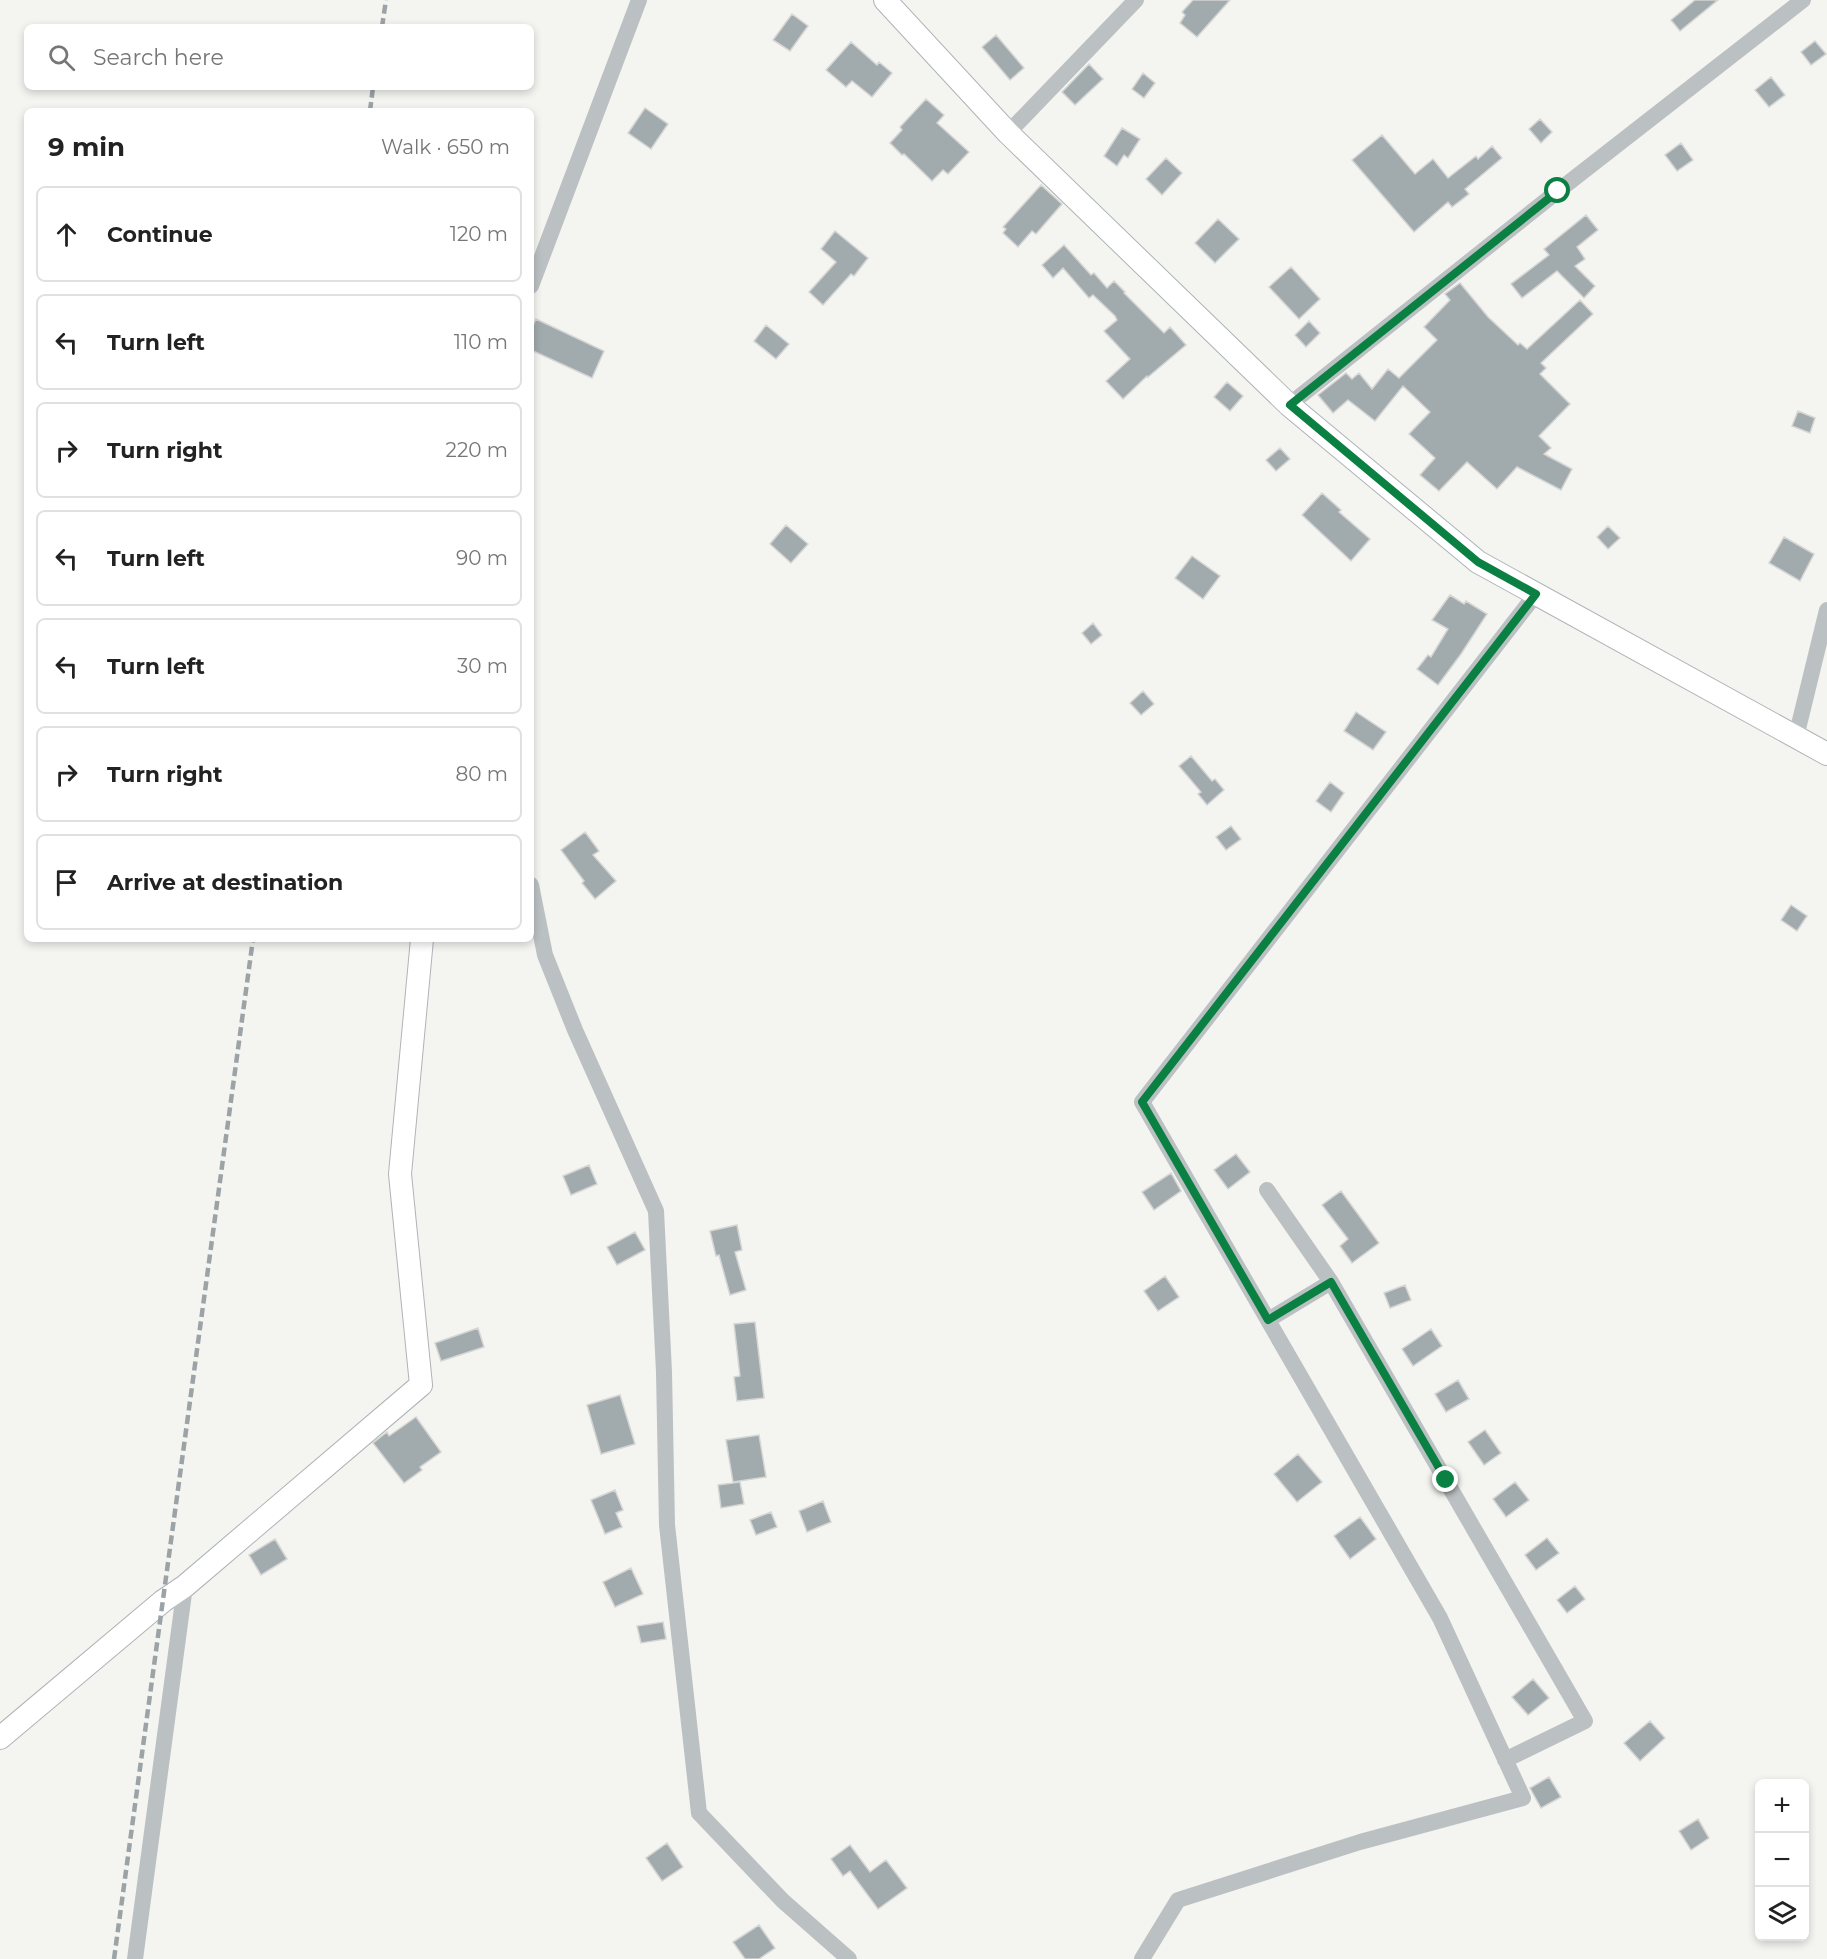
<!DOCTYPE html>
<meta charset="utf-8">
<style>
body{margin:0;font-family:Montserrat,sans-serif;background:#f2f2f2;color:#222}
.controls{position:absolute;right:18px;bottom:18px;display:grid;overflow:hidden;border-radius:9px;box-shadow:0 3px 9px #0003}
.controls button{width:54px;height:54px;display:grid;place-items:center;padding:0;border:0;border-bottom:2px solid #e0e0e0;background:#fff;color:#222;font:30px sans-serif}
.stop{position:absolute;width:18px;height:18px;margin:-14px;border:4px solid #0b8043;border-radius:50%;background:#fff}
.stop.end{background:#0b8043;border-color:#fff;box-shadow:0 2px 6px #0008}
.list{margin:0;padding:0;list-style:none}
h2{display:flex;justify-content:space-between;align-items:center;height:78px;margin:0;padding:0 24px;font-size:26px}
h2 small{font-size:20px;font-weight:400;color:#767676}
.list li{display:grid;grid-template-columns:39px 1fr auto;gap:18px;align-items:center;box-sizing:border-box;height:96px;margin:0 12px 12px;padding:0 12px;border:2px solid #e0e0e0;border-radius:9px}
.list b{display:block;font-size:22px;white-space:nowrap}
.list em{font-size:20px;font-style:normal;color:#767676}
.icon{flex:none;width:33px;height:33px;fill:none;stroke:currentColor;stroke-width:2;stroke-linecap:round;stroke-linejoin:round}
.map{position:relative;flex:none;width:1827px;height:1959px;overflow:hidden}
.search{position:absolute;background:#fff;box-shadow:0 3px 9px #0003;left:24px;top:24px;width:510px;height:66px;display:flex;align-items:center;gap:15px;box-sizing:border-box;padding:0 21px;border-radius:9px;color:#767676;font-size:22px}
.panel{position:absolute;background:#fff;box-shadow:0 3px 9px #0003;left:24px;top:108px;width:510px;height:834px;border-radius:9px}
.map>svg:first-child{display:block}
.building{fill:#a1aaad;stroke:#d5d5d4;stroke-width:1.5}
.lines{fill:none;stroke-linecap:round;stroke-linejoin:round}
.secondary-casing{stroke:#aeb4b7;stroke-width:24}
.street{stroke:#bbc0c2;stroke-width:16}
.secondary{stroke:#fff;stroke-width:22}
.rail{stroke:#9ba3a6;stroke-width:4.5;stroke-dasharray:9 4.5;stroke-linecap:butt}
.route{stroke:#0b8043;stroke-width:8}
</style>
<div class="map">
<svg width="1827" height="1959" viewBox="0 0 1827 1959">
<rect width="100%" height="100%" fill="#f4f4f1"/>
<path class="building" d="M 1193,0 L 1230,0 L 1197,37 L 1180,23 L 1185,15 L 1182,12 Z
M 1695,0 L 1718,0 L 1680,31 L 1671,20 Z
M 792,14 L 808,26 L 790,51 L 773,40 Z
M 996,35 L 1024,68 L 1010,80 L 982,47 Z
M 1815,41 L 1826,54 L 1811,65 L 1801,52 Z
M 851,42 L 877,65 L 879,62 L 892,73 L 872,97 L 852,81 L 846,87 L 826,70 Z
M 1089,64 L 1103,79 L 1075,105 L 1062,92 Z
M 1143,73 L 1155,83 L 1144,98 L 1132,89 Z
M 1771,77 L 1785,95 L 1769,107 L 1755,90 Z
M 926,99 L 944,115 L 937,123 L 969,152 L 948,174 L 943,170 L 932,181 L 904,154 L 902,155 L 890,143 L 902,130 L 900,127 Z
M 645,108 L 668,124 L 651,149 L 628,133 Z
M 1540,119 L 1552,132 L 1541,143 L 1529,129 Z
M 1122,128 L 1140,139 L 1128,158 L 1124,155 L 1117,166 L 1104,156 Z
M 1382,135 L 1415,174 L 1433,159 L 1448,178 L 1476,156 L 1478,159 L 1492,146 L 1502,158 L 1465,189 L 1469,194 L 1452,207 L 1448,202 L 1414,232 L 1352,160 Z
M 1681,143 L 1693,160 L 1677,171 L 1665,155 Z
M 1166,158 L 1182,173 L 1162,195 L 1146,179 Z
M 1041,185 L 1062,204 L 1036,234 L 1032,231 L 1018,247 L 1003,233 L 1006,229 L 1003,227 Z
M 1586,215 L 1598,230 L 1577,247 L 1585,259 L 1575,266 L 1595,286 L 1584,298 L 1557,271 L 1522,298 L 1511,284 L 1549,255 L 1544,249 Z
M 1218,219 L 1239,239 L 1215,263 L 1195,243 Z
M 835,231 L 868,258 L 854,276 L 851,274 L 823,305 L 809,292 L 836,262 L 821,249 Z
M 1064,245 L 1091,275 L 1094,273 L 1107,288 L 1114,281 L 1125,292 L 1124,293 L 1164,333 L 1170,327 L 1186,345 L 1148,377 L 1147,376 L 1123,399 L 1106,381 L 1130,359 L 1104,331 L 1117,320 L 1115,316 L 1093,295 L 1089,298 L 1063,268 L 1053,278 L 1042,265 Z
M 1291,267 L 1320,299 L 1299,319 L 1269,287 Z
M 1460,283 L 1488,317 L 1518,345 L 1520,343 L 1527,349 L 1580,300 L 1593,314 L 1541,363 L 1546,368 L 1540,374 L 1570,404 L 1539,436 L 1551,448 L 1544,454 L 1572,469 L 1561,490 L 1517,467 L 1497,489 L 1467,462 L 1439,491 L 1420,475 L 1435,458 L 1409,434 L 1430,412 L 1403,386 L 1375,421 L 1348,400 L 1333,413 L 1318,395 L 1346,373 L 1352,379 L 1359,373 L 1372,389 L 1388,369 L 1399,378 L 1437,340 L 1424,327 L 1450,300 L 1445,294 Z
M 536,319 L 604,351 L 592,378 L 531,350 L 531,330 Z
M 1309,321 L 1320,333 L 1306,347 L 1295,335 Z
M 766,325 L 789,344 L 776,359 L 754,341 Z
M 1227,382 L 1243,396 L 1230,411 L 1214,397 Z
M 1798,411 L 1815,418 L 1810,433 L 1792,426 Z
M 1280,448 L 1290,459 L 1276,471 L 1266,460 Z
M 1322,493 L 1341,510 L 1339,512 L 1370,539 L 1351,561 L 1302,515 Z
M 786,525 L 808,544 L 791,563 L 770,544 Z
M 1608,526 L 1620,538 L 1608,549 L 1597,537 Z
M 1784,537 L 1814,554 L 1800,581 L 1769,563 Z
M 1192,556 L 1220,576 L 1203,599 L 1175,578 Z
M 1450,595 L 1464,604 L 1466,601 L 1487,614 L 1461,654 L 1438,685 L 1417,669 L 1428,655 L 1431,657 L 1448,629 L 1432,620 Z
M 1093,623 L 1102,635 L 1091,644 L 1082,633 Z
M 1143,691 L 1154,704 L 1141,715 L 1130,703 Z
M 1356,712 L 1386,732 L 1373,750 L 1344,731 Z
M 1191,756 L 1212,781 L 1215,779 L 1224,790 L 1207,805 L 1198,794 L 1201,792 L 1179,766 Z
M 1330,782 L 1344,793 L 1331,812 L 1316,801 Z
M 1231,826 L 1241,839 L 1226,850 L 1216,837 Z
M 585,832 L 599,851 L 593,855 L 616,881 L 595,899 L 582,883 L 584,881 L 561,850 Z
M 1791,905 L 1807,916 L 1797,931 L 1781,920 Z
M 1236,1154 L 1250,1172 L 1228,1189 L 1214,1170 Z
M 589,1165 L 597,1184 L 571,1195 L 563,1176 Z
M 1171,1173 L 1181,1191 L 1154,1210 L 1142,1192 Z
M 1341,1191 L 1379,1243 L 1352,1263 L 1340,1246 L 1348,1239 L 1322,1205 Z
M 737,1225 L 742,1250 L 735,1252 L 746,1290 L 730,1295 L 719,1255 L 716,1256 L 710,1231 Z
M 635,1232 L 645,1250 L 617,1265 L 607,1247 Z
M 1165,1276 L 1179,1297 L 1158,1311 L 1144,1291 Z
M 1405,1285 L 1411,1300 L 1390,1308 L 1384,1293 Z
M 755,1322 L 764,1398 L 737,1401 L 734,1377 L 740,1376 L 734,1324 Z
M 478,1328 L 484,1347 L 441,1361 L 435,1343 Z
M 1431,1329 L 1442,1346 L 1413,1366 L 1402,1349 Z
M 1458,1380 L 1469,1399 L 1446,1412 L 1435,1394 Z
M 620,1395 L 635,1444 L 601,1454 L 587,1405 Z
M 416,1417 L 441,1452 L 420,1467 L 422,1470 L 404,1483 L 373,1443 L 387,1432 L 389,1436 Z
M 1485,1430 L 1501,1453 L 1484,1465 L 1468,1442 Z
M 759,1435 L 766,1477 L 733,1482 L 726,1440 Z
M 1298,1454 L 1322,1482 L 1297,1502 L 1274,1474 Z
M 740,1482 L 744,1504 L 721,1508 L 718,1485 Z
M 1515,1482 L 1529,1500 L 1506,1517 L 1493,1499 Z
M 615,1490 L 623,1510 L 616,1513 L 622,1527 L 605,1534 L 591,1500 Z
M 823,1501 L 831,1522 L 807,1532 L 799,1511 Z
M 771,1512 L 777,1527 L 756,1535 L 750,1520 Z
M 1360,1517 L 1376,1539 L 1350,1559 L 1334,1536 Z
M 1547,1538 L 1559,1553 L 1536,1570 L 1525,1555 Z
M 275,1539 L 287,1559 L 261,1575 L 249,1555 Z
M 631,1568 L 643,1594 L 615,1607 L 603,1582 Z
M 1575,1586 L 1585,1599 L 1567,1613 L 1557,1600 Z
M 663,1622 L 666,1639 L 641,1643 L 637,1626 Z
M 1533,1679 L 1549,1698 L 1528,1715 L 1512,1697 Z
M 1650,1721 L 1665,1738 L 1640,1761 L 1624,1743 Z
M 1549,1777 L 1561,1797 L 1541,1808 L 1530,1788 Z
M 1698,1819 L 1709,1838 L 1691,1850 L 1679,1831 Z
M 667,1843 L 683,1867 L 662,1881 L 646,1858 Z
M 850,1845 L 870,1872 L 886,1860 L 907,1888 L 878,1909 L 850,1871 L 843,1876 L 831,1859 Z
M 759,1925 L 775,1948 L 759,1959 L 745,1959 L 733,1942 Z"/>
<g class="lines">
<g class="secondary-casing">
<path id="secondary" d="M 885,0 L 1008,133 L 1289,405 L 1478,562 L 1827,754
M 0,1738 L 163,1601 L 185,1586 L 421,1385 L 400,1174 L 422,939"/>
</g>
<path class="street" d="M 1008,133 L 1136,0
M 531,286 L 639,0
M 1289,405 L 1558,191 L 1803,0
M 1796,737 L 1827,610
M 531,885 L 545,955 L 575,1030 L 656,1211 L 664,1372 L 667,1525 L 699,1813 L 783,1901 L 849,1959
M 1267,1190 L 1331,1282 L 1585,1721 L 1505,1760
M 1268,1320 L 1331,1282
M 135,1959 L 185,1586
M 1142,1959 L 1178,1900 L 1360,1842 L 1523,1798 L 1440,1618 L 1142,1102 L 1536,594"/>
<use href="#secondary" class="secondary"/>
<path class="rail" d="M 382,27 L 386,0
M 370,111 L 373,87
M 114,1959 L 253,939"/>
</g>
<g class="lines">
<path class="route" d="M 1446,1480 L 1331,1282 L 1268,1320 L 1142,1102 L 1536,594 L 1478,562 L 1290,405 L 1558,191"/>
</g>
</svg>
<div class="controls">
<button>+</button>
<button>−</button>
<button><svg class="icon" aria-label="layers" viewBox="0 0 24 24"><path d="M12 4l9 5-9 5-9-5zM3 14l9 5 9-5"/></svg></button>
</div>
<div class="stop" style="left:1558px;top:191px"></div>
<div class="stop end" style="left:1446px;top:1480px"></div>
<div class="search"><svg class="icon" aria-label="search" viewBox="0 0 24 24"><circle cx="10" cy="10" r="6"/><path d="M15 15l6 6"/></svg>Search here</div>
<section class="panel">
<h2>9 min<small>Walk · 650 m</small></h2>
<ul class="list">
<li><svg class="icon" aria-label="ahead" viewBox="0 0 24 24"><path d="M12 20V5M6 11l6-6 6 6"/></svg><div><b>Continue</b></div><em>120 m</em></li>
<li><svg class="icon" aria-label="left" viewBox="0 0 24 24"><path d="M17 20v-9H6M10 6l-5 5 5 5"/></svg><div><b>Turn left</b></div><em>110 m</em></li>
<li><svg class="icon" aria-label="right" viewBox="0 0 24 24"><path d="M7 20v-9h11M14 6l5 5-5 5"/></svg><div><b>Turn right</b></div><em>220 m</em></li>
<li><svg class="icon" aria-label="left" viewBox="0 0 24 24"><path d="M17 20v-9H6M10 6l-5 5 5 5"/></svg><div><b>Turn left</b></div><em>90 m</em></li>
<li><svg class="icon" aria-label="left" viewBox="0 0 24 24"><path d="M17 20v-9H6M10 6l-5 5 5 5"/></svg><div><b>Turn left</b></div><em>30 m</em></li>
<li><svg class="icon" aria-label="right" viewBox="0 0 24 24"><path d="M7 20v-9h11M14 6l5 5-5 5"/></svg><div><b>Turn right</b></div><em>80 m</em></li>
<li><svg class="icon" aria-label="arrive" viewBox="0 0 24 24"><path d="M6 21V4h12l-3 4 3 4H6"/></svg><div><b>Arrive at destination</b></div></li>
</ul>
</section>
</div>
